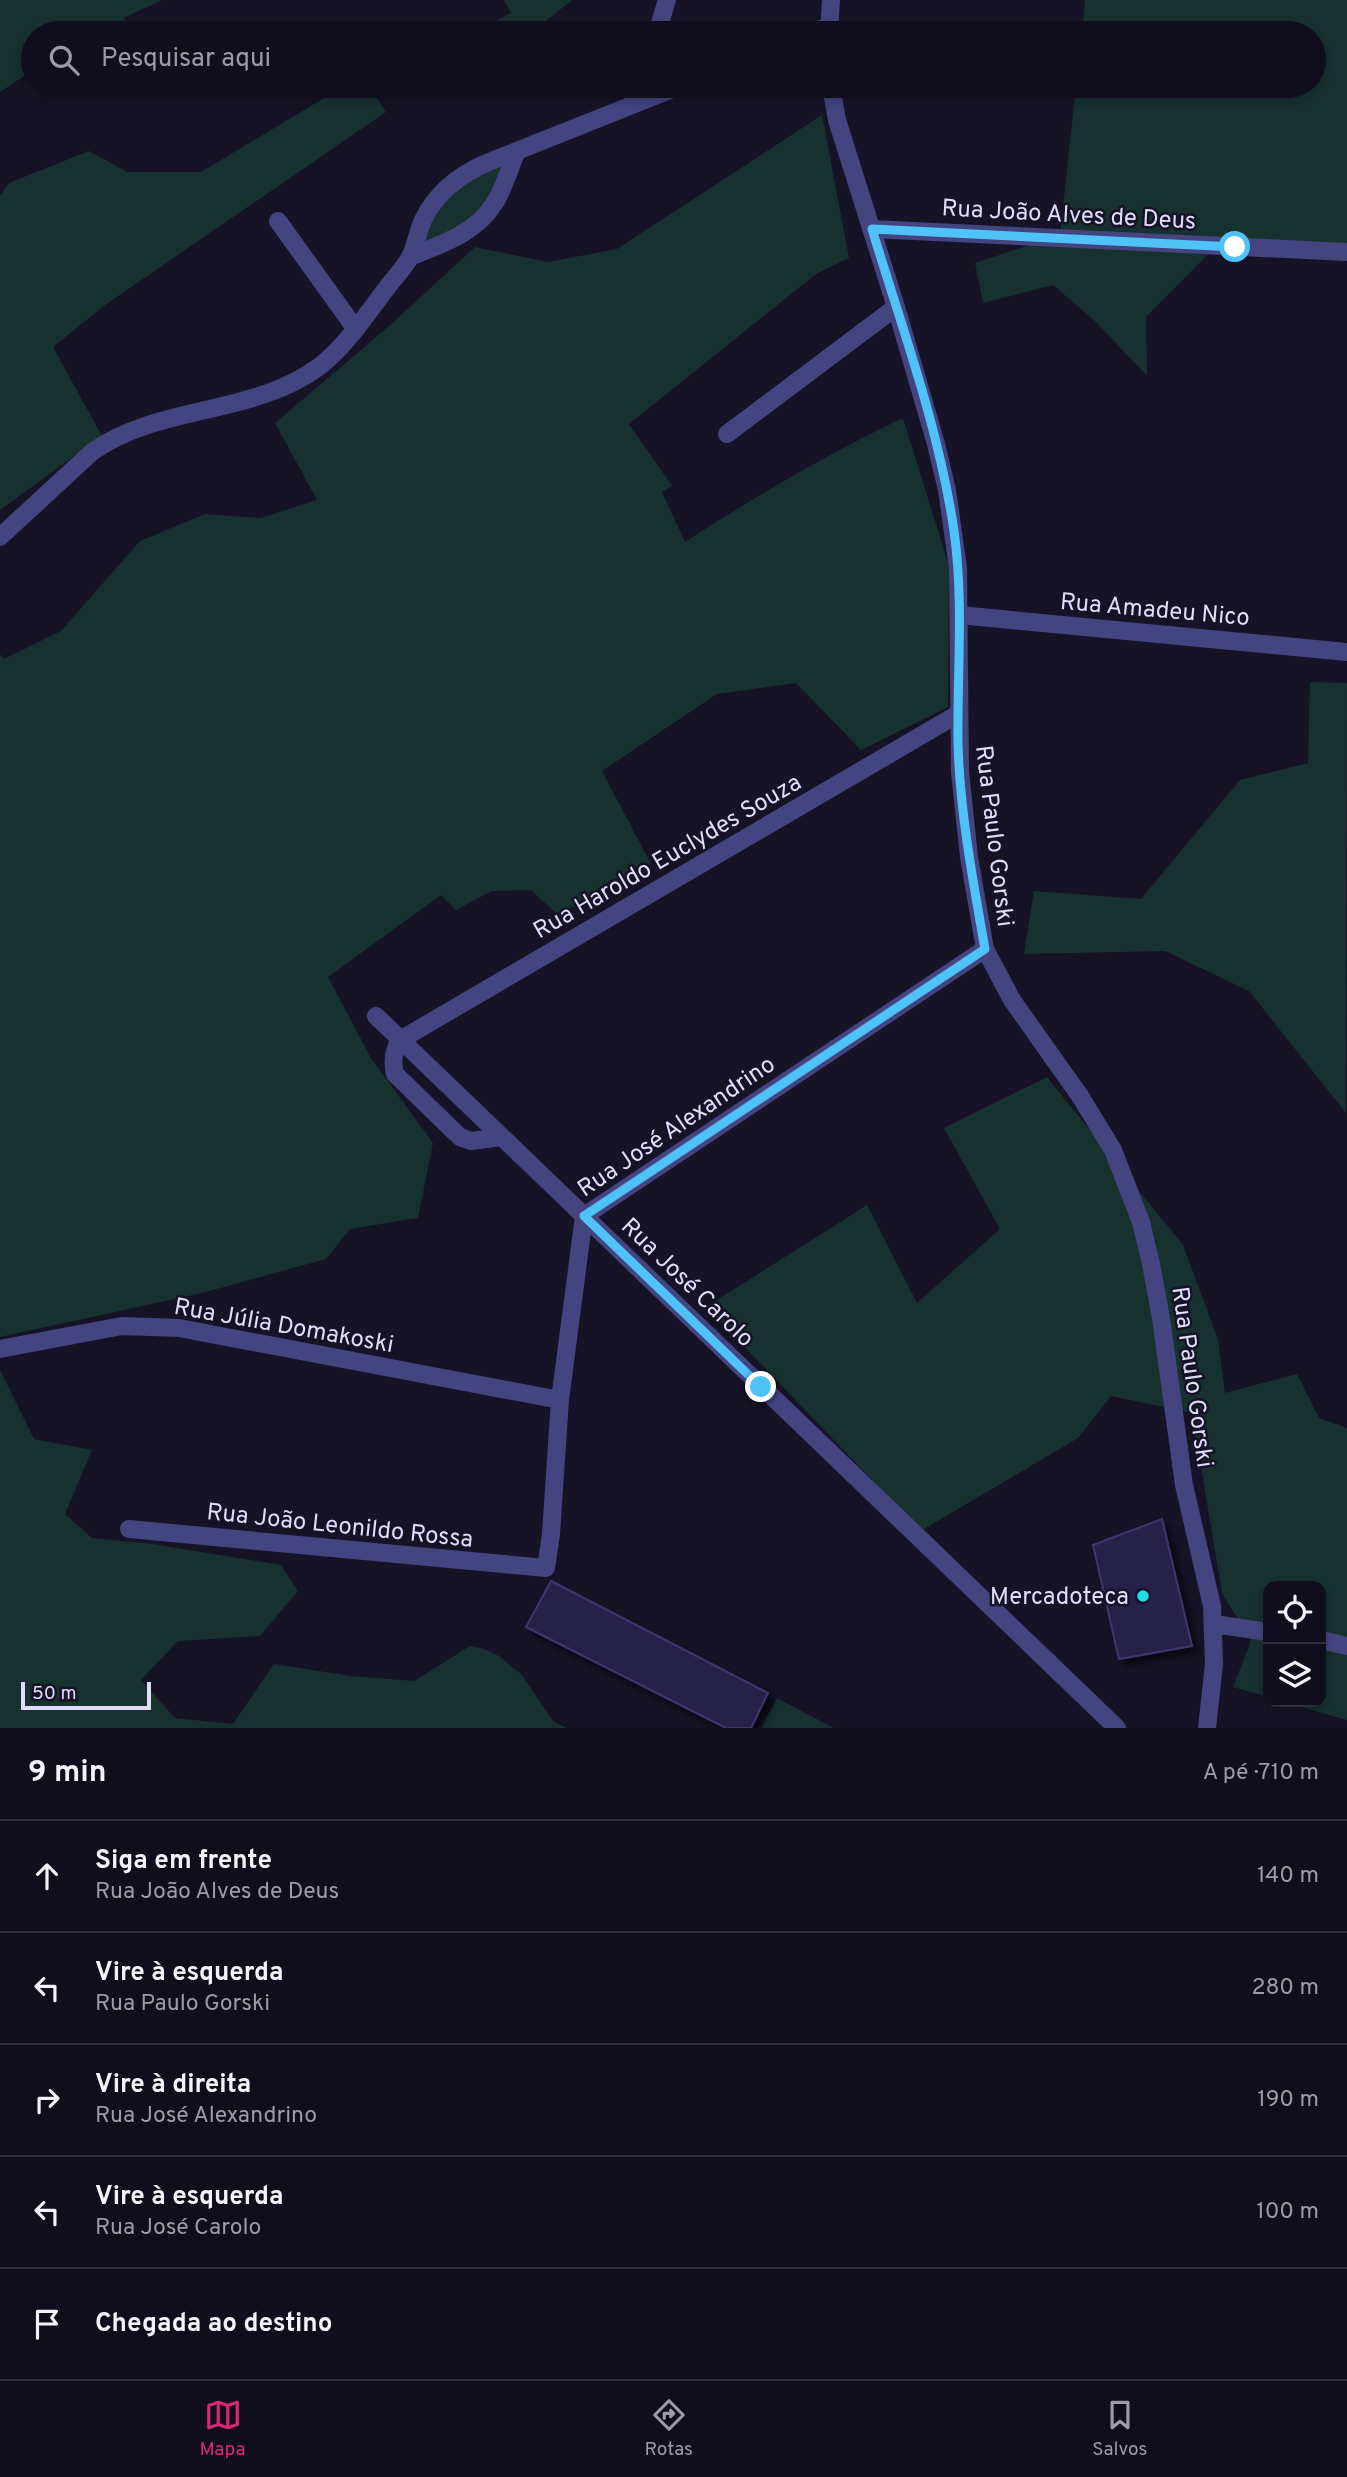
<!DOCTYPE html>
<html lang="pt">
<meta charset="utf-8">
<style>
body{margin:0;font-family:Overpass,sans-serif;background:#1e1c2a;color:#f1f3f6}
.controls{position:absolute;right:21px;bottom:21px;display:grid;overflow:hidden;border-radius:14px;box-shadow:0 4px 10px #0003}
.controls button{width:63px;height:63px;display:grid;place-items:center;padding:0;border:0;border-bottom:2px solid #302e3b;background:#100e1d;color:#f1f3f6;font:35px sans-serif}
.scale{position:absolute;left:21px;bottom:18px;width:130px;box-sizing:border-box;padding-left:7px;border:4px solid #dfddfb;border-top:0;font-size:19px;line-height:24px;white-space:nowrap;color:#dfddfb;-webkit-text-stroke:5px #161327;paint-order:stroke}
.stop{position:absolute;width:21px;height:21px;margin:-16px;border:5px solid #4fc3f7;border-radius:50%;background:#fff}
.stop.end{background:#4fc3f7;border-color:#fff;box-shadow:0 2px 7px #0008}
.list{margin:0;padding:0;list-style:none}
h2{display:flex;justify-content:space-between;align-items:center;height:91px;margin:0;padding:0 28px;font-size:30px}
h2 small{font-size:23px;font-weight:400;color:#9c9ca4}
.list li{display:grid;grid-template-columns:46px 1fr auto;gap:21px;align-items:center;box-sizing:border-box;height:112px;padding:0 28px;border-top:2px solid #302e3b}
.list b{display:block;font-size:26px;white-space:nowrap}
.list p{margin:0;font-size:23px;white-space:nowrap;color:#9c9ca4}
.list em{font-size:23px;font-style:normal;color:#9c9ca4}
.icon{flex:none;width:38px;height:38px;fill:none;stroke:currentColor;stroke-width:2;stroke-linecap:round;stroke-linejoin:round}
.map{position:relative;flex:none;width:1347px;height:1728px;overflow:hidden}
.search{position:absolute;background:#100e1d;box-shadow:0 4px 10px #0003;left:21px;right:21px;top:21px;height:77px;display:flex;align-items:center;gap:18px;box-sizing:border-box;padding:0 24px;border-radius:38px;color:#9c9ca4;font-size:26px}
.sheet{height:651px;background:#100e1d}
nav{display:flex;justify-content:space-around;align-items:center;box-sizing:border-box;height:98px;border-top:2px solid #302e3b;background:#100e1d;font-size:19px;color:#9c9ca4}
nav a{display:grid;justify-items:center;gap:4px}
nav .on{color:#db2777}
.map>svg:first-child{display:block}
.green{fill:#17312f}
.building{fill:#272146;stroke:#3f3670;stroke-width:2;filter:url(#shadow)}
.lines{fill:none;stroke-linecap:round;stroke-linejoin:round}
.minor{stroke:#444481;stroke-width:18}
.route{stroke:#4fc3f7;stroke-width:9}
.poi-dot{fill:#1fdbe6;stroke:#161327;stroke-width:2.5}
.labels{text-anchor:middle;stroke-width:5;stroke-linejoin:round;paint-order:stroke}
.street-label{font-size:24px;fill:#dfddfb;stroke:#161327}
.poi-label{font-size:24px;fill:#dfddfb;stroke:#161327;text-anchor:end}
</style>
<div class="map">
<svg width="1347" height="1728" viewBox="0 0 1347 1728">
<defs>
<filter id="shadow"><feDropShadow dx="6" dy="6" stdDeviation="3.5" flood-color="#0009"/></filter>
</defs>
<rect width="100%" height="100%" fill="#161327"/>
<path class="green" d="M 0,0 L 162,0 L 123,18 L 137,33 L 33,33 L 33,70 L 0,92 Z
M 504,0 L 572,0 L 531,33 L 472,33 L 511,13 Z
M 1085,0 L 1347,0 L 1347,246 L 1225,237 L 1146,317 L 1147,376 L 1096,322 L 1053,285 L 983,303 L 975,263 L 1060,235 L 1076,86 L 1314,86 L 1314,33 L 1082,33 Z
M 344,86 L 370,86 L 386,112 L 105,305 L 53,347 L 102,436 L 0,510 L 0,196 L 9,183 L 89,151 L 127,172 L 201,172 Z
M 822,115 L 849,258 L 816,274 L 629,424 L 672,486 L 662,492 L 685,542 C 756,496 827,454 903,418 L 949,566 L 948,707 L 861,750 L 796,683 L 717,694 L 602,771 L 651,864 L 558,915 L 531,890 L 492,891 L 456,910 L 441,895 L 328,977 L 371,1058 L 433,1143 L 418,1218 L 350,1229 L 326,1259 L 202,1293 L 0,1337 L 0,654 L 4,659 L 61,631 L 140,541 L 205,514 L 260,518 L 317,500 L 275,423 L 388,327 L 475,247 L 548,262 L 617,249 Z
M 502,164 C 490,214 466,225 422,245 L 430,223 L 453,189 Z
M 1310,682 L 1347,683 L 1346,1113 L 1249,991 L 1165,951 L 1024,954 L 1034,891 L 1141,899 L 1240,780 L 1308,763 Z
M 1047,1077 L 1183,1245 L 1218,1339 L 1225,1393 L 1297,1374 L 1319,1418 L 1347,1428 L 1347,1720 L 1284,1702 L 1321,1702 L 1321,1586 L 1268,1586 L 1268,1697 L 1233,1687 L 1251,1641 L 1222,1593 L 1192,1413 L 1111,1396 L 1078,1438 L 921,1531 L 706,1307 L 867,1205 L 917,1303 L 1000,1229 L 944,1128 Z
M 0,1370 L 34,1439 L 92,1450 L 65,1514 L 92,1538 L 153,1544 L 281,1565 L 298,1591 L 260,1636 L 178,1641 L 141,1680 L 175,1718 L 233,1724 L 274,1664 L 351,1676 L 414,1681 L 470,1646 L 484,1649 L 499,1656 L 522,1675 L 553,1721 L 567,1728 L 0,1728 Z
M 777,1698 L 834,1728 L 761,1728 Z"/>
<path class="building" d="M 1162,1519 L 1192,1646 L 1119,1659 L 1093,1545 Z
M 551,1581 L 768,1693 L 751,1728 L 726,1728 L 526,1627 Z"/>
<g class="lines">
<path class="minor" d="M 657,33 L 667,0
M 810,33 L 829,26
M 829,33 L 831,0
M 831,86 L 837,120 L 896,307 L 936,444 L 947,490 L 958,568 L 960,772 L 969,857 L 985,949 L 1012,1000 L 1080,1096 L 1113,1150 L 1141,1222 L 1151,1264 L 1161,1318 L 1184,1485 L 1212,1606 L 1214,1664 L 1207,1728
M 278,221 L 355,328
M 872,229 L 1347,252
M 410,257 C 441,244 475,234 494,204 C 504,189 509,170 516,153
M 727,434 L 896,307
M 0,537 L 92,452 C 159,404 254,416 320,366 C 347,345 368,312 389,285 C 396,276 406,266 411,255 C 416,244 418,231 423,220 C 436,193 458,176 484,164 L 680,86
M 959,615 L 1347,652
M 376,1016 L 1117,1728
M 502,1137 L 471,1141 L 460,1137 L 395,1074 C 392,1061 393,1051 400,1040 L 958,714
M 0,1349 L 122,1326 L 179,1328 L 560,1400
M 129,1529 L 546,1568 L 551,1534 L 560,1400 L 584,1216 L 985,949
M 1214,1624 L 1268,1632
M 1321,1640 L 1347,1646"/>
</g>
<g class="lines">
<path class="route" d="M 761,1387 L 584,1216 L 985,949 C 973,881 960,813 958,744 C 957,673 964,601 954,531 C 939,428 902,328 872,229 L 1235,247"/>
</g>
<circle class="poi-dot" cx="1143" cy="1596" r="7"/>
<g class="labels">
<g class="street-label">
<text transform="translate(1069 214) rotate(3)" y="8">Rua João Alves de Deus</text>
<text transform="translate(1155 609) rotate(5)" y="8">Rua Amadeu Nico</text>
<text transform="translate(995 836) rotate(83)" y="8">Rua Paulo Gorski</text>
<text transform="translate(667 856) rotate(-30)" y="8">Rua Haroldo Euclydes Souza</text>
<text transform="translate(676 1126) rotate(-34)" y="8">Rua José Alexandrino</text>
<text transform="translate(688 1282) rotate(44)" y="8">Rua José Carolo</text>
<text transform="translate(284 1325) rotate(10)" y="8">Rua Júlia Domakoski</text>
<text transform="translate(1193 1377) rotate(82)" y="8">Rua Paulo Gorski</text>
<text transform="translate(340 1525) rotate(6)" y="8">Rua João Leonildo Rossa</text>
</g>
<g class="poi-label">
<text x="1129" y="1604">Mercadoteca</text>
</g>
</g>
</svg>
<div class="controls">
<button><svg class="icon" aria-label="locate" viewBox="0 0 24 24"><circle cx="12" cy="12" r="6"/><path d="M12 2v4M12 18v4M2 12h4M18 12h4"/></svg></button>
<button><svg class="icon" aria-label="layers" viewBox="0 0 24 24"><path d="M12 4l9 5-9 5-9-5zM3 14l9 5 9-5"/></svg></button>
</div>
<div class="scale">50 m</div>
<div class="stop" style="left:1235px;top:247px"></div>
<div class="stop end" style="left:761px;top:1387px"></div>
<div class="search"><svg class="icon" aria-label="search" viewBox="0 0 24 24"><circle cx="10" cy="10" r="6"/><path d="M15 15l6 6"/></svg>Pesquisar aqui</div>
</div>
<section class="sheet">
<h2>9 min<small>A pé · 710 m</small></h2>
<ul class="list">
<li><svg class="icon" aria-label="ahead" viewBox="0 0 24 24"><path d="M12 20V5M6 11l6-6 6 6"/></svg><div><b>Siga em frente</b><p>Rua João Alves de Deus</p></div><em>140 m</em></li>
<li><svg class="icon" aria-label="left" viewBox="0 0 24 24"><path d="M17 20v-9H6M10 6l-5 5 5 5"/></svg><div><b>Vire à esquerda</b><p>Rua Paulo Gorski</p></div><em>280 m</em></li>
<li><svg class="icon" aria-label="right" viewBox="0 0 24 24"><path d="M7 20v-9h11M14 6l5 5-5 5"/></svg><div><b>Vire à direita</b><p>Rua José Alexandrino</p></div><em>190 m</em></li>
<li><svg class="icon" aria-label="left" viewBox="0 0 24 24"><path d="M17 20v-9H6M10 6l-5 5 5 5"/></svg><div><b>Vire à esquerda</b><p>Rua José Carolo</p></div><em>100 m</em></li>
<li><svg class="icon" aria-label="arrive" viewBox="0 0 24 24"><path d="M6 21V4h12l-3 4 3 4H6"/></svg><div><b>Chegada ao destino</b></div></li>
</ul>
</section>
<nav>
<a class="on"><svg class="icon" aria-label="map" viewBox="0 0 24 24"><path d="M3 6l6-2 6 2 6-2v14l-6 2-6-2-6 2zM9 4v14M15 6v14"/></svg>Mapa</a>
<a><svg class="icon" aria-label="directions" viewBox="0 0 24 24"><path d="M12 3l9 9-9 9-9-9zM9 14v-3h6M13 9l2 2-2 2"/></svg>Rotas</a>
<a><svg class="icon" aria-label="saved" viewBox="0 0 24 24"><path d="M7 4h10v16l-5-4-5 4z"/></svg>Salvos</a>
</nav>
